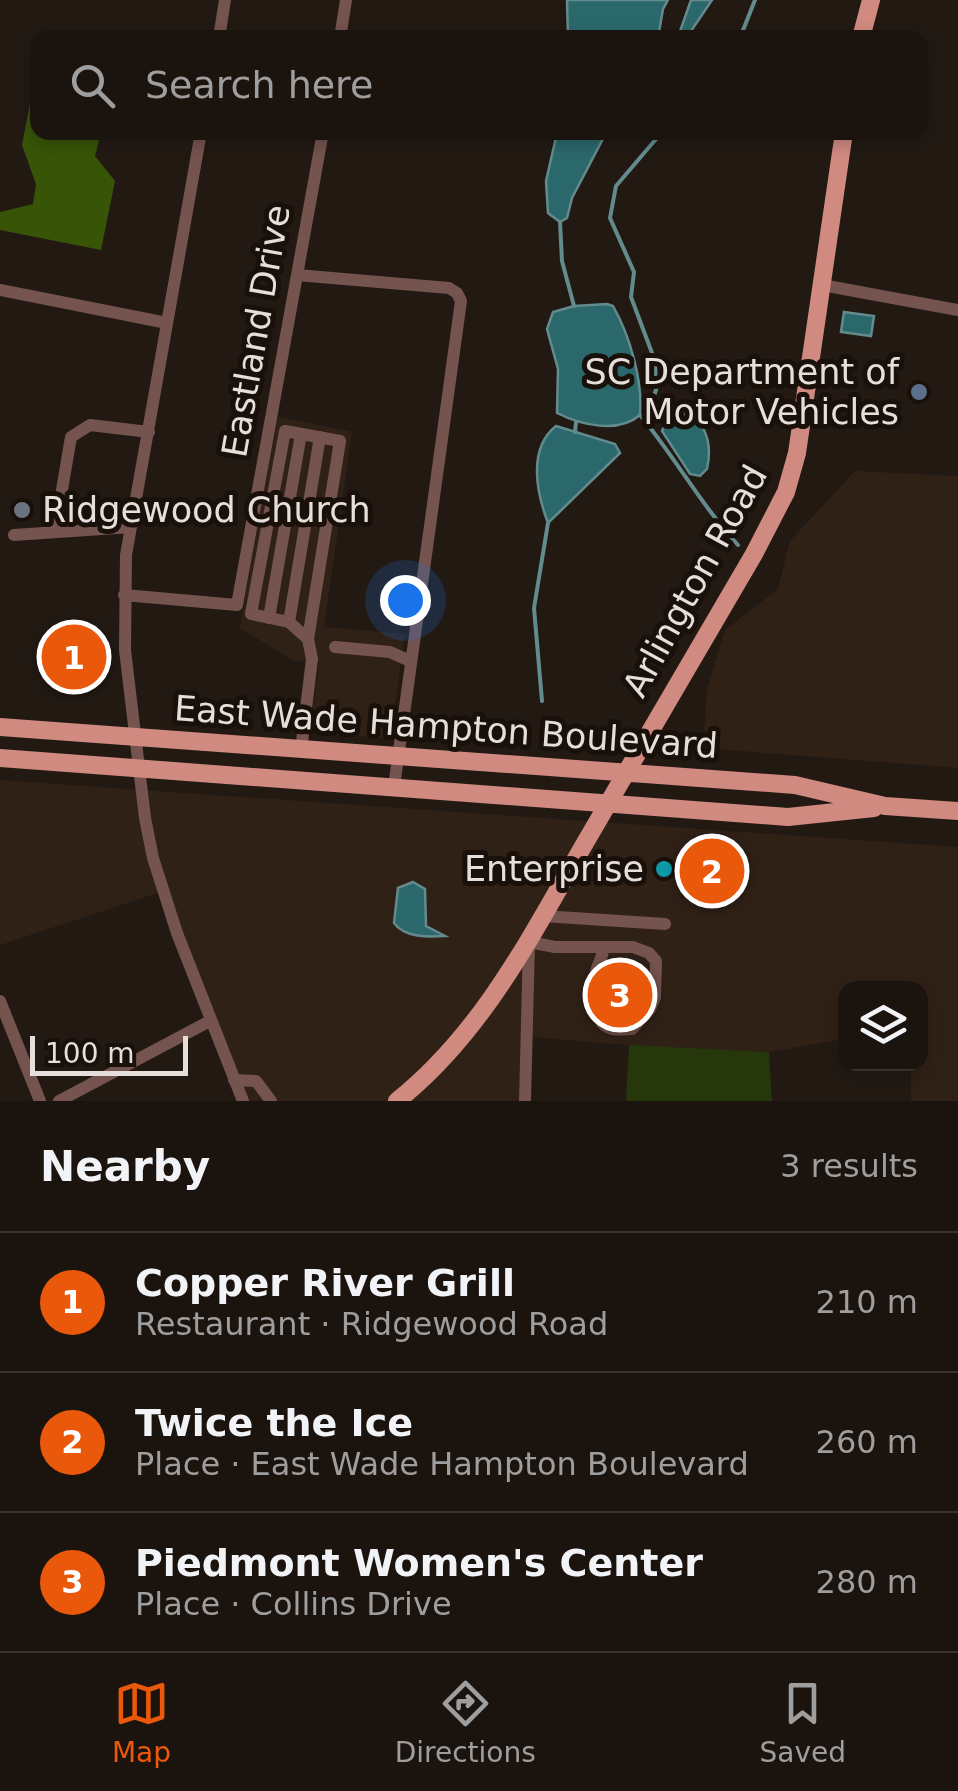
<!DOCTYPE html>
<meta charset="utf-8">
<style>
body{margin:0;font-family:"DejaVu Sans",sans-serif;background:#27201c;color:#f1f3f6}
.controls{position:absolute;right:30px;bottom:30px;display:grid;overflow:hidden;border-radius:20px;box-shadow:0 5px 15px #0003}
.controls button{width:90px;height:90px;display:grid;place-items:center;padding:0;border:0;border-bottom:2px solid #38322e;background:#1a130e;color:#f1f3f6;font:50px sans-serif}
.scale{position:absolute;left:30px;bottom:25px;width:158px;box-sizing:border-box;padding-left:10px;border:5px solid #e5deda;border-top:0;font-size:28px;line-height:35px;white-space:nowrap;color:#e5deda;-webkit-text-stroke:8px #19100a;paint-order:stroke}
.you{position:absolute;left:405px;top:600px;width:35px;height:35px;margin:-25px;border:8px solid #fff;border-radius:50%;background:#1a73e8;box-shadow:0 0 0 15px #1a73e833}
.badge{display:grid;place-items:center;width:65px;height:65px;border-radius:50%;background:#ea580c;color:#fff;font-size:32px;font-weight:700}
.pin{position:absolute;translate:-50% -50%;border:5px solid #fff;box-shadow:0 2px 10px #0006}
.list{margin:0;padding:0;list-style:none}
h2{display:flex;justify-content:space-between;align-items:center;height:130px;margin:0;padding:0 40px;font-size:42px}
h2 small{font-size:32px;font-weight:400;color:#9f9e9e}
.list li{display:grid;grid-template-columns:65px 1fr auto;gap:30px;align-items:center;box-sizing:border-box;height:140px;padding:0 40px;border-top:2px solid #38322e}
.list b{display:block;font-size:38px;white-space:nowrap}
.list p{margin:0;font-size:32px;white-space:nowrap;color:#9f9e9e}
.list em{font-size:32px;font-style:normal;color:#9f9e9e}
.icon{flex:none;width:55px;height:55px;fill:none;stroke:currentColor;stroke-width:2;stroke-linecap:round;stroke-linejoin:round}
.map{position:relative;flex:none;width:958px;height:1101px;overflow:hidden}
.search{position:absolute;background:#1a130e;box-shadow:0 5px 15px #0003;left:30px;right:30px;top:30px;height:110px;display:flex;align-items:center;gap:25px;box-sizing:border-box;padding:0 35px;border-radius:20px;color:#9f9e9e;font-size:38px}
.sheet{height:550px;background:#1a130e}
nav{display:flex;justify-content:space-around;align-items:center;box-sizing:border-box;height:140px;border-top:2px solid #38322e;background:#1a130e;font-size:28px;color:#9f9e9e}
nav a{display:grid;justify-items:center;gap:5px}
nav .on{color:#ea580c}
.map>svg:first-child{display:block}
.built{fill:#302117}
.green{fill:#25370b}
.forest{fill:#375407}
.water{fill:#2b686c;stroke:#638b8d;stroke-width:2.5}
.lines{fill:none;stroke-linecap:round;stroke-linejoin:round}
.stream{stroke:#638b8d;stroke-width:4}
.minor{stroke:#75534e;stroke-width:12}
.major{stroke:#d08a80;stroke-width:18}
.service-dot{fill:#5c6f8a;stroke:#19100a;stroke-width:4}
.worship-dot{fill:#6b7280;stroke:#19100a;stroke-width:4}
.culture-dot{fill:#0f9aa8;stroke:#19100a;stroke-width:4}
.labels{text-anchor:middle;stroke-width:10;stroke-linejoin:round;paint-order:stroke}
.street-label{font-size:35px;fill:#e5deda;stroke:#19100a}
.poi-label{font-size:35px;fill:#e5deda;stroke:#19100a;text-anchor:end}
</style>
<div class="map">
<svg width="958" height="1101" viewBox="0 0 958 1101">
<rect width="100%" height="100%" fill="#221913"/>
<path class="built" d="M 275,416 L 352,432 L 324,627 L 405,634 L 390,739 L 310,732 L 319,662 L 294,661 L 240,628 Z
M 855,471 L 958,476 L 958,768 L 703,748 L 707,689 L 725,630 L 778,589 L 790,541 Z
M 0,780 L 958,847 L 958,1101 L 911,1101 L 911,1064 L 920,1064 L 920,988 L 846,988 L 845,1039 L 769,1052 L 659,1048 L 521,1036 L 519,1101 L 239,1101 L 161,892 L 0,945 Z"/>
<path class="green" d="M 629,1045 L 769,1052 L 772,1101 L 626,1101 Z"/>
<path class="forest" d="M 32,93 L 37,94 L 38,132 L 101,133 L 95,156 L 115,181 L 101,250 L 0,230 L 0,212 L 33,204 L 36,184 L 22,145 Z"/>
<path class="water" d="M 567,0 L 668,0 L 663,9 L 658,38 L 568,37 Z
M 691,0 L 712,0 L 687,37 L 678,37 Z
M 557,133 L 606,133 L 572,198 L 567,218 L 560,222 L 548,213 L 546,181 Z
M 607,304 L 613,306 C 630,336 643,381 640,415 C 618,434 581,425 557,413 L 558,369 L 547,329 L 553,312 L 574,306 Z
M 844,312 L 874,316 L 871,336 L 841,332 Z
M 688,412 C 708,426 712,446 707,469 L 700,476 L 690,474 L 662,431 L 666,423 Z
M 556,426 L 615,444 L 620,453 L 548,523 C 537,494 527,449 556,426 Z
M 413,882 L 425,889 L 426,926 L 445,936 C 428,937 405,938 394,923 L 398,888 Z"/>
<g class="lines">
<path class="stream" d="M 740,38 L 755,0
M 560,222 L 562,261 L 574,306
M 640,415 C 675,457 701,505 738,545
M 645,420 L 656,390 L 655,361 L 631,297 L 634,272 L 610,218 L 616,186 L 662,132
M 575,432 L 576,422
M 542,701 L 534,608 L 548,523"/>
<path class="minor" d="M 219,38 L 225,0
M 340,38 L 346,0
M 201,132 L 126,555 L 125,650 L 145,818 L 153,858 L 177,933 L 243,1101
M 297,275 L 449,288 L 457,293 L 461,301 L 394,787
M 822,285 L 958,310
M 0,290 L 167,323
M 55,531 L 71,437 L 90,425 L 149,432
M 14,535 L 131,527
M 124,595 L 237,605 L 323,132
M 269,618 L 301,434
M 289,622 L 320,437
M 335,647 L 390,652 L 410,661
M 301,750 L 312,659 L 308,639 L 340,441 L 285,431 L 251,614 L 289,622 L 308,639
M 543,916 L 665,924
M 0,1001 L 40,1101
M 234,1080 L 256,1081 L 271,1101
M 59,1101 L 210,1021
M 525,1101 L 529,942 L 555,947 L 633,947 L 649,953 L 656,961 L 655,997 L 650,1009 L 632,1029 C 625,1029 613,1031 607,1027 C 591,1019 593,986 596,972 C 598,962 603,959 603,948"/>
<path class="major" d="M 861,38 L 871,0
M 0,727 L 795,785 L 885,806 L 958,811
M 0,758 L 788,817 L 874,808
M 397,1101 C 486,1030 535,928 592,831 C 646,738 700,646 754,554 L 786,492 L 797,453 L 844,132"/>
</g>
<circle class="service-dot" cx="919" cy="392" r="10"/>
<circle class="worship-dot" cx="22" cy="510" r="10"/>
<circle class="culture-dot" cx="664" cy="869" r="10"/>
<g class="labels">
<g class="street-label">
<text transform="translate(256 331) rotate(-80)" y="12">Eastland Drive</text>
<text transform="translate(695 581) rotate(-61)" y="12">Arlington Road</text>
<text transform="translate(446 727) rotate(4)" y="12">East Wade Hampton Boulevard</text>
</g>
<g class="poi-label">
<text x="899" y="384">SC Department of<tspan x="899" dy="40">Motor Vehicles</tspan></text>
<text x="42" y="522" text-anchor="start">Ridgewood Church</text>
<text x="644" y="881">Enterprise</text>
</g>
</g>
</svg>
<div class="controls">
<button><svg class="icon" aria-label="layers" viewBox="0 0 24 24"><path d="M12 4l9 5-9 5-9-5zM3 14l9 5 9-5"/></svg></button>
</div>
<div class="scale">100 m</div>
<div class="you"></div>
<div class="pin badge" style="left:74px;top:657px">1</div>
<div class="pin badge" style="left:712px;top:871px">2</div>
<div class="pin badge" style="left:620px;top:995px">3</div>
<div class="search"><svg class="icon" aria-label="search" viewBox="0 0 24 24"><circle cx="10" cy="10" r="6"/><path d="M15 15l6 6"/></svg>Search here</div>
</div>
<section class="sheet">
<h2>Nearby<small>3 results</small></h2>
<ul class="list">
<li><span class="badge">1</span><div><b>Copper River Grill</b><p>Restaurant · Ridgewood Road</p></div><em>210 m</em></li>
<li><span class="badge">2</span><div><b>Twice the Ice</b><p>Place · East Wade Hampton Boulevard</p></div><em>260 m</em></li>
<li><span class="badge">3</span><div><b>Piedmont Women's Center</b><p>Place · Collins Drive</p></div><em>280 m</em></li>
</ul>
</section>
<nav>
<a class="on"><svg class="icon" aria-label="map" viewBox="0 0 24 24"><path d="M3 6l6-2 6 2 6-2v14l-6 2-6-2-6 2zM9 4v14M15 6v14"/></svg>Map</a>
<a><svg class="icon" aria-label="directions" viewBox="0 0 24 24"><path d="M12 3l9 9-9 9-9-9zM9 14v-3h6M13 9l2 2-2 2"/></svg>Directions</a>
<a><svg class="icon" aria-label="saved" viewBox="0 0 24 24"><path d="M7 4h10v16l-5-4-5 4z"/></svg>Saved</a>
</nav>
